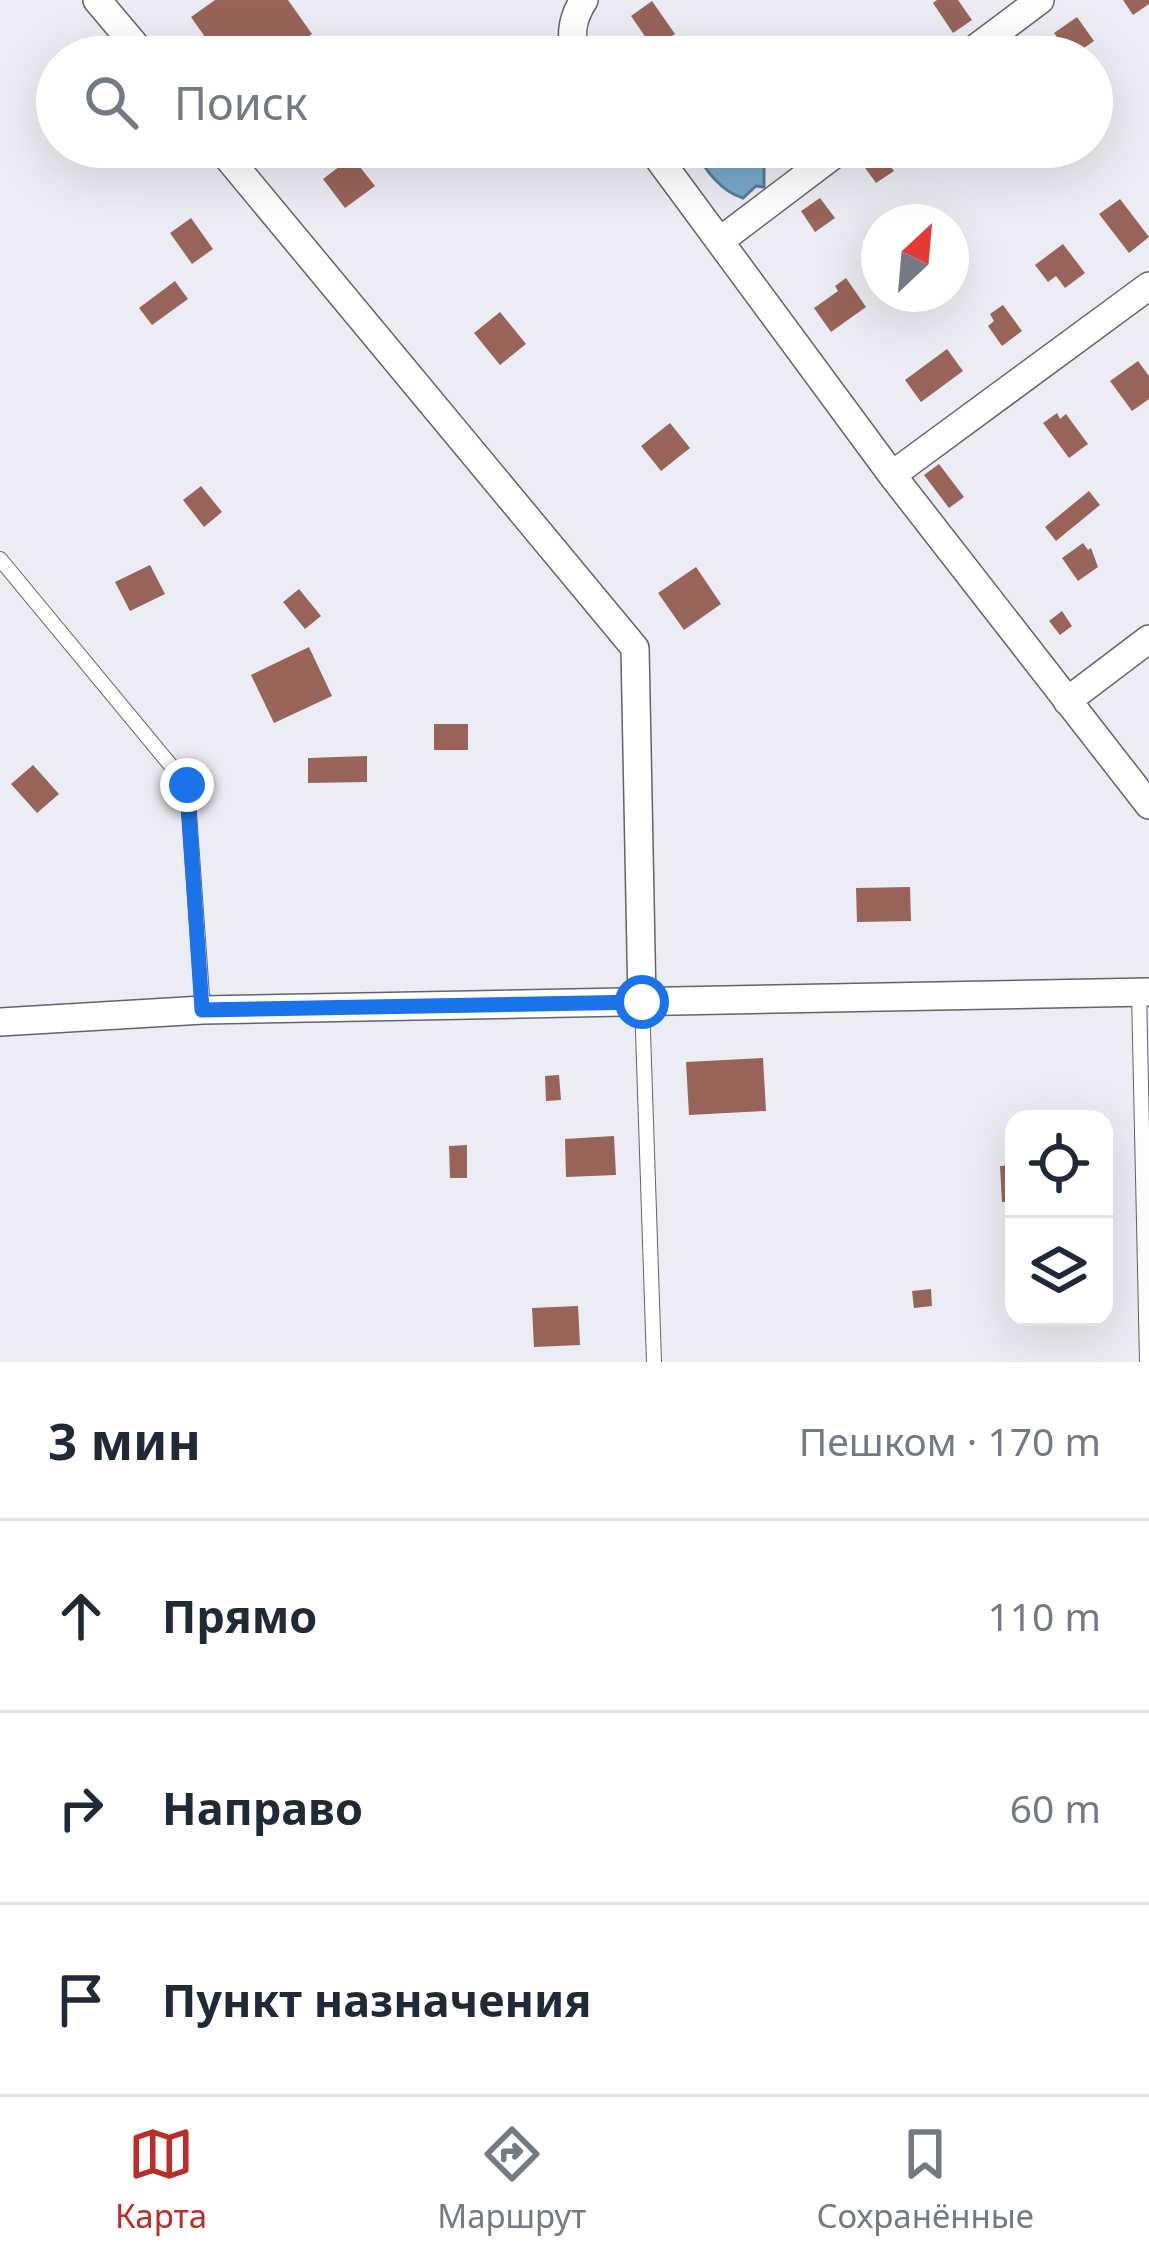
<!DOCTYPE html>
<html lang="ru">
<meta charset="utf-8">
<style>
body{margin:0;font-family:"Noto Sans",sans-serif;background:#f6f6f7;color:#1f2937}
.controls{position:absolute;right:36px;bottom:36px;display:grid;overflow:hidden;border-radius:24px;box-shadow:0 12px 48px #0002}
.controls button{width:108px;height:108px;display:grid;place-items:center;padding:0;border:0;border-bottom:3px solid #e0e1e3;background:#fff;color:#1f2937;font:60px sans-serif}
.compass{position:absolute;left:861px;top:204px;width:108px;height:108px;border-radius:50%;background:#fff;box-shadow:0 12px 48px #0002;rotate:26deg}
.stop{position:absolute;width:36px;height:36px;margin:-27px;border:9px solid #1a73e8;border-radius:50%;background:#fff}
.stop.end{background:#1a73e8;border-color:#fff;box-shadow:0 3px 12px #0008}
.list{margin:0;padding:0;list-style:none}
h2{display:flex;justify-content:space-between;align-items:center;height:156px;margin:0;padding:0 48px;font-size:51px}
h2 small{font-size:39px;font-weight:400;color:#747a83}
.list li{display:grid;grid-template-columns:78px 1fr auto;gap:36px;align-items:center;box-sizing:border-box;height:192px;padding:0 48px;border-top:3px solid #e0e1e3}
.list b{display:block;font-size:45px;white-space:nowrap}
.list em{font-size:39px;font-style:normal;color:#747a83}
.icon{flex:none;width:66px;height:66px;fill:none;stroke:currentColor;stroke-width:2;stroke-linecap:round;stroke-linejoin:round}
.map{position:relative;flex:none;width:1149px;height:1362px;overflow:hidden}
.search{position:absolute;background:#fff;box-shadow:0 12px 48px #0002;left:36px;right:36px;top:36px;height:132px;display:flex;align-items:center;gap:30px;box-sizing:border-box;padding:0 42px;border-radius:66px;color:#747a83;font-size:45px}
.sheet{height:732px;background:#fff}
nav{display:flex;justify-content:space-around;align-items:center;box-sizing:border-box;height:168px;border-top:3px solid #e0e1e3;background:#fff;font-size:33px;color:#747a83}
nav a{display:grid;justify-items:center;gap:6px}
nav .on{color:#bb2d26}
.map>svg:first-child{display:block}
.water{fill:#78a9c9;stroke:#587a91;stroke-width:3}
.building{fill:#986459}
.lines{fill:none;stroke-linecap:round;stroke-linejoin:round}
.lane-casing{stroke:#63636a;stroke-width:16}
.street-casing{stroke:#63636a;stroke-width:30}
.lane{stroke:#fff;stroke-width:14}
.street{stroke:#fff;stroke-width:27}
.route{stroke:#1a73e8;stroke-width:15}
</style>
<div class="map">
<svg width="1149" height="1362" viewBox="0 0 1149 1362">
<rect width="100%" height="100%" fill="#ecedf4"/>
<path class="water" d="M 692,147 L 756,147 L 764,162 L 764,187 L 756,186 L 743,198 C 719,191 704,167 692,147 Z"/>
<path class="building" d="M 215,0 L 288,0 L 312,34 L 279,57 L 219,57 L 191,17 Z
M 937,0 L 958,0 L 972,20 L 953,33 L 933,3 Z
M 1123,0 L 1149,0 L 1149,4 L 1133,15 Z
M 652,1 L 675,34 L 653,48 L 631,16 Z
M 1077,17 L 1094,41 L 1071,57 L 1054,33 Z
M 881,152 L 894,171 L 876,183 L 863,165 Z
M 352,157 L 375,186 L 345,208 L 323,179 Z
M 820,198 L 835,218 L 815,232 L 801,211 Z
M 1120,199 L 1149,237 L 1129,253 L 1099,214 Z
M 191,218 L 213,249 L 192,264 L 170,233 Z
M 1063,244 L 1085,273 L 1065,288 L 1056,276 L 1048,282 L 1035,265 Z
M 846,278 L 866,307 L 831,332 L 814,308 L 838,291 L 835,286 Z
M 175,281 L 188,299 L 152,325 L 139,308 Z
M 1003,305 L 1022,331 L 1002,346 L 988,326 L 994,321 L 990,314 Z
M 500,312 L 526,344 L 500,365 L 474,333 Z
M 947,349 L 963,371 L 921,402 L 905,380 Z
M 1138,361 L 1149,376 L 1149,399 L 1132,411 L 1110,381 Z
M 1057,413 L 1060,419 L 1066,414 L 1088,444 L 1069,458 L 1043,423 Z
M 670,423 L 690,448 L 661,471 L 641,446 Z
M 939,464 L 964,497 L 949,508 L 924,475 Z
M 201,486 L 222,512 L 204,527 L 183,500 Z
M 1089,491 L 1100,505 L 1056,541 L 1045,527 Z
M 1083,543 L 1088,550 L 1091,548 L 1098,567 L 1078,581 L 1062,558 Z
M 150,565 L 165,594 L 130,611 L 115,582 Z
M 696,567 L 721,604 L 684,630 L 658,593 Z
M 299,589 L 321,616 L 305,629 L 283,602 Z
M 1062,611 L 1072,626 L 1060,635 L 1049,621 Z
M 309,647 L 332,696 L 274,723 L 251,675 Z
M 434,724 L 468,724 L 468,750 L 434,750 Z
M 367,756 L 367,782 L 308,783 L 308,758 Z
M 33,765 L 59,794 L 37,813 L 11,784 Z
M 910,887 L 911,921 L 857,922 L 856,888 Z
M 763,1058 L 766,1111 L 689,1115 L 686,1062 Z
M 559,1075 L 561,1100 L 546,1101 L 545,1076 Z
M 614,1136 L 616,1175 L 566,1177 L 565,1139 Z
M 467,1145 L 467,1178 L 450,1178 L 449,1146 Z
M 1014,1165 L 1014,1201 L 1002,1202 L 1000,1166 Z
M 931,1289 L 932,1306 L 914,1308 L 912,1291 Z
M 578,1306 L 580,1345 L 534,1347 L 532,1308 Z"/>
<g class="lines">
<g class="lane-casing">
<path id="lane" d="M 0,559 L 187,785 L 203,1010
M 1139,992 L 1147,1362
M 642,1002 L 654,1362"/>
</g>
<g class="street-casing">
<path id="street" d="M 97,0 L 145,57
M 580,57 C 567,39 573,17 584,0
M 964,57 L 1040,0
M 219,147 L 635,648 L 642,1002
M 650,147 L 892,475 L 1149,805
M 721,240 L 844,147
M 892,475 L 1149,286
M 1067,701 L 1149,639
M 0,1022 L 203,1010 L 1149,992"/>
</g>
<use href="#lane" class="lane"/>
<use href="#street" class="street"/>
</g>
<g class="lines">
<path class="route" d="M 187,785 L 202,1010 L 642,1002"/>
</g>
</svg>
<div class="controls">
<button><svg class="icon" aria-label="locate" viewBox="0 0 24 24"><circle cx="12" cy="12" r="6"/><path d="M12 2v4M12 18v4M2 12h4M18 12h4"/></svg></button>
<button><svg class="icon" aria-label="layers" viewBox="0 0 24 24"><path d="M12 4l9 5-9 5-9-5zM3 14l9 5 9-5"/></svg></button>
</div>
<svg class="compass" viewBox="-18 -18 36 36"><path d="M0-13l5 13h-10z" fill="#e53935"/><path d="M0 13l5-13h-10z" fill="#747a83"/></svg>
<div class="stop" style="left:642px;top:1002px"></div>
<div class="stop end" style="left:187px;top:785px"></div>
<div class="search"><svg class="icon" aria-label="search" viewBox="0 0 24 24"><circle cx="10" cy="10" r="6"/><path d="M15 15l6 6"/></svg>Поиск</div>
</div>
<section class="sheet">
<h2>3 мин<small>Пешком · 170 m</small></h2>
<ul class="list">
<li><svg class="icon" aria-label="ahead" viewBox="0 0 24 24"><path d="M12 20V5M6 11l6-6 6 6"/></svg><div><b>Прямо</b></div><em>110 m</em></li>
<li><svg class="icon" aria-label="right" viewBox="0 0 24 24"><path d="M7 20v-9h11M14 6l5 5-5 5"/></svg><div><b>Направо</b></div><em>60 m</em></li>
<li><svg class="icon" aria-label="arrive" viewBox="0 0 24 24"><path d="M6 21V4h12l-3 4 3 4H6"/></svg><div><b>Пункт назначения</b></div></li>
</ul>
</section>
<nav>
<a class="on"><svg class="icon" aria-label="map" viewBox="0 0 24 24"><path d="M3 6l6-2 6 2 6-2v14l-6 2-6-2-6 2zM9 4v14M15 6v14"/></svg>Карта</a>
<a><svg class="icon" aria-label="directions" viewBox="0 0 24 24"><path d="M12 3l9 9-9 9-9-9zM9 14v-3h6M13 9l2 2-2 2"/></svg>Маршрут</a>
<a><svg class="icon" aria-label="saved" viewBox="0 0 24 24"><path d="M7 4h10v16l-5-4-5 4z"/></svg>Сохранённые</a>
</nav>
